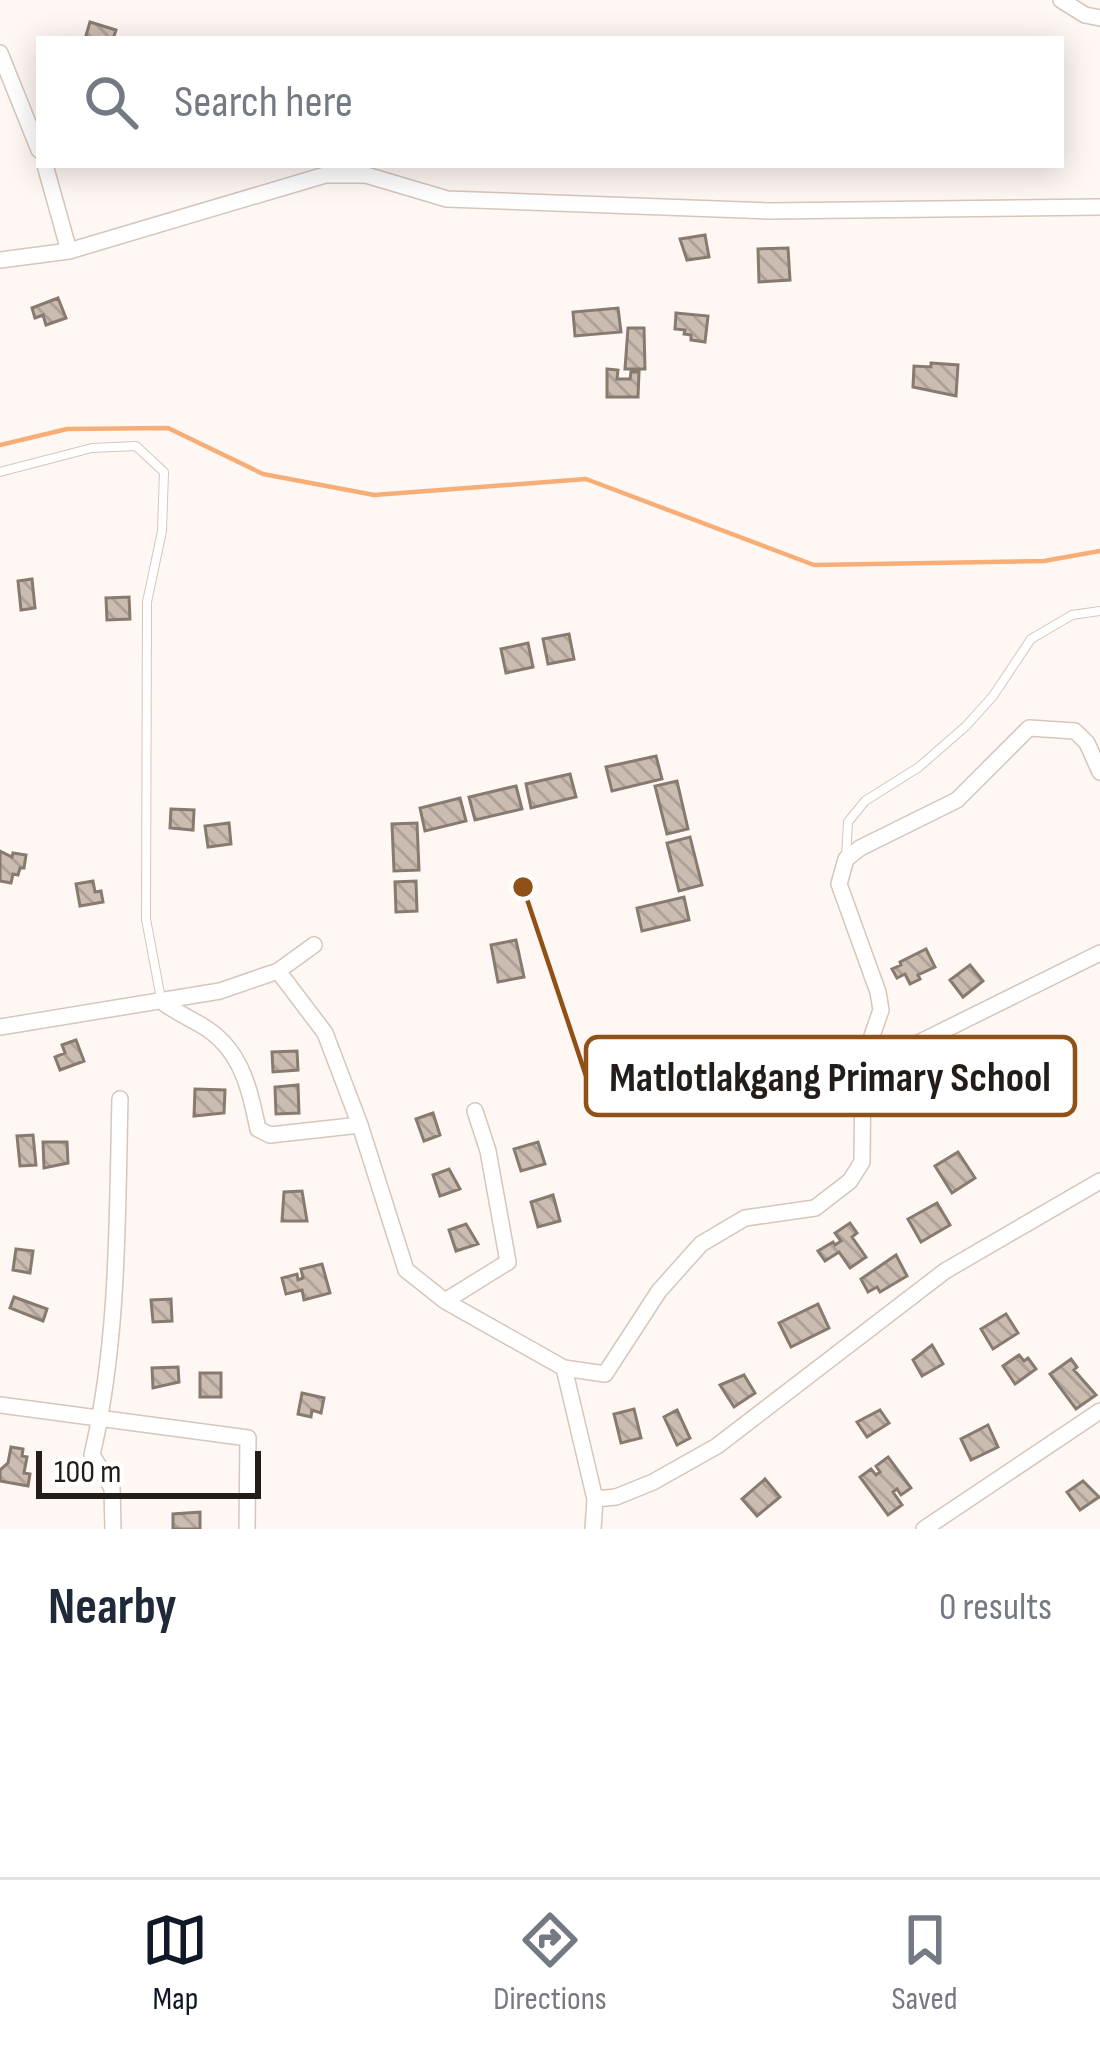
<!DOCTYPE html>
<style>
body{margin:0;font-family:"Sofia Sans Condensed",sans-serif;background:#f2f2f3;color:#1f2937}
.scale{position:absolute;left:36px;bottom:30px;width:225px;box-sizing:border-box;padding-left:12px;border:6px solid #231d19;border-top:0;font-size:33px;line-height:42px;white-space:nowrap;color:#231d19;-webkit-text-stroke:9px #fff;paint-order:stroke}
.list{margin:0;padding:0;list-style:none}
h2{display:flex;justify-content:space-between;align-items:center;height:156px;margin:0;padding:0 48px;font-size:51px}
h2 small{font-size:39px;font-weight:400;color:#747a83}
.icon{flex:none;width:66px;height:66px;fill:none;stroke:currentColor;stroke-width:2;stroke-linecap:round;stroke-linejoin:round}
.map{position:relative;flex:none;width:1100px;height:1529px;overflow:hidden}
.search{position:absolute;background:#fff;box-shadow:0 6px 30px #0003;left:36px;right:36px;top:36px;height:132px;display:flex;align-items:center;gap:30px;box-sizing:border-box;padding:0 42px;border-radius:0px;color:#747a83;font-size:45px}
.sheet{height:348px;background:#fff}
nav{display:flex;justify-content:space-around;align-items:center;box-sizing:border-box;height:168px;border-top:3px solid #e0e1e3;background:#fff;font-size:33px;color:#747a83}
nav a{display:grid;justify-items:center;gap:6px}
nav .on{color:#111827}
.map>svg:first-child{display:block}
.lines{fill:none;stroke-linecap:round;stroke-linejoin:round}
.stream{stroke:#f6ae76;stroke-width:4.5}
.building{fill:url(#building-back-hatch);stroke:#887a6f;stroke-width:3}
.service-casing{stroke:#d6c6bb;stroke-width:10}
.minor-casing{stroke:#d6c6bb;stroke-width:18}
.service{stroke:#fff;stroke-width:8}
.minor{stroke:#fff;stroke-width:15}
.leader{fill:none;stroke:#905116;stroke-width:4.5}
.callout-dot{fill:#905116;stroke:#fff;stroke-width:4.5}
.callout{fill:#fff;stroke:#905116;stroke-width:4.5}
.callout-label{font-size:42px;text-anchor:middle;font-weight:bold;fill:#231d19}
</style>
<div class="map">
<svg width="1100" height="1529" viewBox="0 0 1100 1529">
<defs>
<pattern id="building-back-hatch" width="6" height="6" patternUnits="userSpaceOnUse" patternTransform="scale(3)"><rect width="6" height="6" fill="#cbbcb1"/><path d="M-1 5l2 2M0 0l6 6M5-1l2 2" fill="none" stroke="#aea198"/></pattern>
</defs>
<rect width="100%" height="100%" fill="#fef7f3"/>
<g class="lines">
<path class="stream" d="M 0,445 L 67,429 L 168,428 L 263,474 L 374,495 L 586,479 L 814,565 L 1044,561 L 1100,551"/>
</g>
<path class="building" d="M 90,22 L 116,30 L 113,39 L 85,39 Z
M 705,235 L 709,257 L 687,260 L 680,239 Z
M 788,248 L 790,280 L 759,282 L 758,249 Z
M 58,298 L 66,318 L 46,325 L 43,315 L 35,318 L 32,308 Z
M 618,308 L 621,332 L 575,336 L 573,312 Z
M 676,313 L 708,316 L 705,342 L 691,340 L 691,335 L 684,334 L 685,330 L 675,329 Z
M 628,328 L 644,328 L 645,369 L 625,369 Z
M 931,363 L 958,365 L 956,396 L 913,387 L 914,366 L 931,367 Z
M 607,369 L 618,370 L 617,379 L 630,379 L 631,372 L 639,372 L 638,397 L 607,397 Z
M 32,579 L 35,608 L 21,610 L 18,581 Z
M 129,597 L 130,619 L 107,620 L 106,598 Z
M 569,634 L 574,659 L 548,664 L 543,639 Z
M 528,643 L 533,667 L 506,673 L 501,649 Z
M 656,756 L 662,779 L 612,791 L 606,767 Z
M 570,774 L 576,797 L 531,808 L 526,784 Z
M 677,781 L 688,829 L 667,834 L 655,786 Z
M 516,786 L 522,809 L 475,820 L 469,797 Z
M 460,798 L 466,821 L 425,831 L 420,808 Z
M 171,809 L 194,810 L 193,830 L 170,828 Z
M 229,823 L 231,844 L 208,847 L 205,826 Z
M 417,823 L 419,870 L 394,871 L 392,824 Z
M 690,837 L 702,885 L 679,891 L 667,843 Z
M 0,851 L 12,857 L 13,853 L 26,855 L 24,868 L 20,868 L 18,875 L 13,874 L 11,883 L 0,881 Z
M 93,881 L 95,892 L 101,891 L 103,902 L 80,906 L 76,884 Z
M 416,881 L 417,911 L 396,912 L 395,882 Z
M 684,897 L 689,920 L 642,931 L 637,908 Z
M 516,940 L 524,977 L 498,982 L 491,945 Z
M 926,949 L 935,967 L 918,975 L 920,979 L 910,984 L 905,974 L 897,978 L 892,969 L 901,965 L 900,962 Z
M 970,965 L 983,981 L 963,997 L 950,980 Z
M 76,1040 L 84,1061 L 60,1070 L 55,1057 L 65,1053 L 62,1045 Z
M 297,1051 L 298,1070 L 273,1072 L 272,1052 Z
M 298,1085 L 299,1113 L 276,1114 L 275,1087 Z
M 195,1089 L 225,1090 L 224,1113 L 194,1116 Z
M 433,1113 L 440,1135 L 424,1141 L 416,1119 Z
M 33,1135 L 36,1165 L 20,1166 L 17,1136 Z
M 43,1142 L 67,1142 L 68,1163 L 44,1168 Z
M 538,1142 L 545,1164 L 521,1171 L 514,1149 Z
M 958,1152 L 975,1178 L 952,1193 L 935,1166 Z
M 449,1169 L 460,1189 L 440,1196 L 433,1175 Z
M 302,1191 L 307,1221 L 282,1221 L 284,1192 Z
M 553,1195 L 560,1221 L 538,1227 L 531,1202 Z
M 937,1203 L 950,1225 L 921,1242 L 908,1219 Z
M 850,1223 L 857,1233 L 852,1237 L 866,1257 L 850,1268 L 839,1252 L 825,1261 L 818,1251 L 833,1242 L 835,1245 L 841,1241 L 835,1233 Z
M 466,1224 L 478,1244 L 456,1251 L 449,1230 Z
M 16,1249 L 33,1251 L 30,1273 L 13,1270 Z
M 896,1255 L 907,1276 L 880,1292 L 877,1287 L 868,1292 L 861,1279 Z
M 322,1264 L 330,1293 L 304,1300 L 302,1290 L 286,1294 L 282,1278 L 297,1274 L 298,1280 L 303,1278 L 301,1269 Z
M 14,1297 L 47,1309 L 43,1321 L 10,1308 Z
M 171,1299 L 172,1321 L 153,1322 L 151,1300 Z
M 818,1304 L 829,1328 L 791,1347 L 779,1323 Z
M 1006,1314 L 1018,1333 L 993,1349 L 981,1329 Z
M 932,1345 L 943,1364 L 922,1376 L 913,1360 Z
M 1019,1355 L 1024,1361 L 1028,1358 L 1036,1369 L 1015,1384 L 1003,1366 Z
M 1071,1359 L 1077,1367 L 1074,1370 L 1096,1395 L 1076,1409 L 1050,1374 Z
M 178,1367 L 179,1382 L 153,1388 L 152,1368 Z
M 200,1373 L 221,1373 L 221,1397 L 200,1397 Z
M 744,1375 L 755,1393 L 734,1407 L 720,1385 Z
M 302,1393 L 324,1398 L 321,1413 L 312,1410 L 311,1417 L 298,1414 Z
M 634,1409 L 641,1438 L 621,1443 L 614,1414 Z
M 677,1410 L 690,1438 L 677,1445 L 664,1417 Z
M 880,1410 L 889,1423 L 867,1437 L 857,1422 Z
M 988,1425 L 998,1447 L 971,1460 L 961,1439 Z
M 11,1447 L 23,1449 L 22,1456 L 27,1457 L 24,1473 L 30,1474 L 28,1486 L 0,1481 L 0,1470 L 8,1463 Z
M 888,1457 L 911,1488 L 901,1495 L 897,1489 L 893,1492 L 902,1505 L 888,1515 L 860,1477 L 871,1469 L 876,1475 L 880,1472 L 876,1466 Z
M 765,1479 L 780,1497 L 757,1516 L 742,1499 Z
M 1083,1481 L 1099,1497 L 1080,1510 L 1067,1492 Z
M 200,1512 L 200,1529 L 173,1529 L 173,1514 Z"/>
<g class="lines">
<g class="service-casing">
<path id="service" d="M 0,472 L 92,448 L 136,446 L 164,472 L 162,531 L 147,602 L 146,919 L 161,999
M 846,858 L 848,822 L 865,801 L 919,767 L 966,726 L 993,696 L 1031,639 L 1072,615 L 1100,611"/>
</g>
<g class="minor-casing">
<path id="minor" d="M 1061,0 L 1085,15 L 1100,18
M 0,53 L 39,150
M 45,165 L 69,251
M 0,260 L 69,251 L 325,175 L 366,175 L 447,199 L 770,211 L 1100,207
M 278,971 L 325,1033 L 360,1125 L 406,1270 L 445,1301 L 508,1262 L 488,1151 L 475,1111
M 161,1001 C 174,1011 187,1017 201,1025 C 241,1048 249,1087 258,1129 L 270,1135 L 360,1125
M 0,1027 L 220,991 L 278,971 L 314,945
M 863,1062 L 900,1052 L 1100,953
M 445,1301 L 564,1368 L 605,1374 L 659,1291 L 701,1244 L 745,1218 L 815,1208 L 850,1181 L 862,1162 L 863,1062 L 881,1010 L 878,992 L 839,884 L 846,859 L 860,848 L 957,800 L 1029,728 L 1075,731 L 1087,743 L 1100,772
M 564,1368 L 595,1499
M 0,1405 L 248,1438 L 247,1529
M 113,1529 L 112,1488 L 92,1455 C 119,1339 117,1218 120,1099
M 593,1529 L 595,1499 L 616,1497 L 653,1482 L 717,1446 L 945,1271 L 1100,1181
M 924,1529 L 1100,1411"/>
</g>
<use href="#service" class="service"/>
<use href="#minor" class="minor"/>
</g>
<path class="leader" d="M523 887L586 1076"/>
<circle class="callout-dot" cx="523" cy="887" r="12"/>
<rect class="callout" x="586" y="1037" width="489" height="78" rx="12"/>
<g class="callout-label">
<text x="830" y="1091">Matlotlakgang Primary School</text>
</g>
</svg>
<div class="scale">100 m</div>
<div class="search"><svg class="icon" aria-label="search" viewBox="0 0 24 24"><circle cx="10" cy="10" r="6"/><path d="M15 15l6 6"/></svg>Search here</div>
</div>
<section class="sheet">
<h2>Nearby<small>0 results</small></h2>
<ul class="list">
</ul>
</section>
<nav>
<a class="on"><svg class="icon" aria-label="map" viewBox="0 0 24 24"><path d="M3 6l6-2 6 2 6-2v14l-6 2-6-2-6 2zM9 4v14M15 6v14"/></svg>Map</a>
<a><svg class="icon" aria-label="directions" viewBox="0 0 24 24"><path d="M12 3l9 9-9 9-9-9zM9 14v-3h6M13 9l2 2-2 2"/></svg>Directions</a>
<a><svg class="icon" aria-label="saved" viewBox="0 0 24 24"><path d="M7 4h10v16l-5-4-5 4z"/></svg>Saved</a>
</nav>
